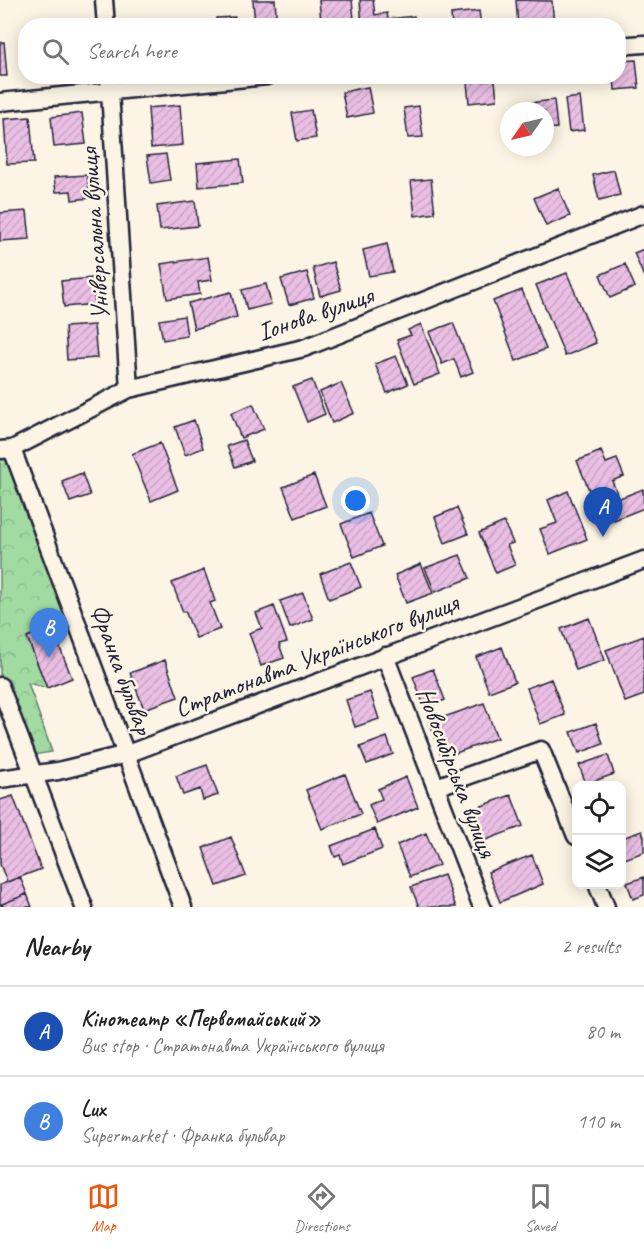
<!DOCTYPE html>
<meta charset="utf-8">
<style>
body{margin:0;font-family:Caveat,sans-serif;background:#f2f2f2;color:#222}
.controls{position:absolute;right:18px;bottom:18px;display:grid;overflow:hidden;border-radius:12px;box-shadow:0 3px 15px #0003}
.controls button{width:54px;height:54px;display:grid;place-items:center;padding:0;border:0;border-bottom:2px solid #e0e0e0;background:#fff;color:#222;font:30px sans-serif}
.compass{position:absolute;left:500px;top:102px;width:54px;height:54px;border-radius:50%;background:#fff;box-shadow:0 3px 15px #0003;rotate:236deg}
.you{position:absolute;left:356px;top:501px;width:21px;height:21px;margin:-15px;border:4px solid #fff;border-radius:50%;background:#1a73e8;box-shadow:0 0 0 9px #1a73e833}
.badge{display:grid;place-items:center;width:39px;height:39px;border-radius:50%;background:#ea580c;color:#fff;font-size:20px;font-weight:700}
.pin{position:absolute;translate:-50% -50px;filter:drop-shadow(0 2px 3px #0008)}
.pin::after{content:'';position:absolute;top:32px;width:21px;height:18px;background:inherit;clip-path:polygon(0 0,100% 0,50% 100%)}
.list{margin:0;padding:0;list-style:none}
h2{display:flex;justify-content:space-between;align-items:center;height:78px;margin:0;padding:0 24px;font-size:26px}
h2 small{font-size:20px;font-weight:400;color:#767676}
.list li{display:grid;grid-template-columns:39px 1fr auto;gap:18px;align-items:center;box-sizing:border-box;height:90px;padding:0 24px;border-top:2px solid #e0e0e0}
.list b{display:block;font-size:22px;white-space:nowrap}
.list p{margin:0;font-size:20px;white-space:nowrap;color:#767676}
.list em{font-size:20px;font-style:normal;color:#767676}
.icon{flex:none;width:33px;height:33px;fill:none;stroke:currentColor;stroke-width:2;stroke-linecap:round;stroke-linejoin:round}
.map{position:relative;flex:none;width:644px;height:907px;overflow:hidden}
.search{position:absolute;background:#fff;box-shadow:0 3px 15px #0003;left:18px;right:18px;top:18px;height:66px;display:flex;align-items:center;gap:15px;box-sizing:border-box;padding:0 21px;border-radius:24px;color:#767676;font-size:22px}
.sheet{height:258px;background:#fff}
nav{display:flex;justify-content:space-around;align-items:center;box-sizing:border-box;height:84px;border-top:2px solid #e0e0e0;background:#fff;font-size:16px;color:#767676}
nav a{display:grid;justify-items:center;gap:3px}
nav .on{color:#ea580c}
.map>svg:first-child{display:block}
.forest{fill:url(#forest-crowns);stroke:#627e6e;stroke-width:1.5}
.building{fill:url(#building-hatch);stroke:#22223b;stroke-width:1.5}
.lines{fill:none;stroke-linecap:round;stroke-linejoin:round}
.street-casing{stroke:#22223b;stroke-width:21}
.street{stroke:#fcf5e5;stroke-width:16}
.labels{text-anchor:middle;stroke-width:5;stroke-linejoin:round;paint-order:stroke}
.street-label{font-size:26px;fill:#22223b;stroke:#fcf5e5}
</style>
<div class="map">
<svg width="644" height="907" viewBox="0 0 644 907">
<defs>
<pattern id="forest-crowns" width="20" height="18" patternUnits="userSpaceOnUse" patternTransform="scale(1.5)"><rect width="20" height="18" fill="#a1dba1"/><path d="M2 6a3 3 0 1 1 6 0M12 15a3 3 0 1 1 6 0" fill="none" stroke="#8abc8c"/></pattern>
<pattern id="building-hatch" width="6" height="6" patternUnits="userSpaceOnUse" patternTransform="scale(1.5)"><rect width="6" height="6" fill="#ebbfe5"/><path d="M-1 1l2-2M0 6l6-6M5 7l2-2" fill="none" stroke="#c9a4c5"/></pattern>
</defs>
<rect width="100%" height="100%" fill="#fcf5e5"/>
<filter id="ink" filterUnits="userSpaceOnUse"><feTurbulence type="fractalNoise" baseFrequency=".0167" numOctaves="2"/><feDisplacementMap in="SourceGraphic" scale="12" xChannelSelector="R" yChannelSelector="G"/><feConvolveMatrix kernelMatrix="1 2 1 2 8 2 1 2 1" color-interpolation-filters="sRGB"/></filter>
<g filter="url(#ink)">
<path class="forest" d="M 12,449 L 74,611 L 52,628 L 27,637 L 47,688 L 28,683 L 52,752 L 26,756 L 0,686 L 0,450 Z"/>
<path class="building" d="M 253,0 L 275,0 L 277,26 L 255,26 Z
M 319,0 L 352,0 L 354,19 L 321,21 Z
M 360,0 L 373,0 L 375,15 L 387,13 L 388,19 L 414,16 L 414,26 L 362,26 Z
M 516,0 L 552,1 L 554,26 L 518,26 Z
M 479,11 L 481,26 L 452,26 L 451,14 Z
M 235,17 L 236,26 L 217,26 L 216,18 Z
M 4,42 L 7,76 L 0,76 L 0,43 Z
M 636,60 L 639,88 L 615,90 L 614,76 L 618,76 L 618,61 Z
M 495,80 L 497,100 L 469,103 L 467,82 Z
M 368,87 L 373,113 L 347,118 L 342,92 Z
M 580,97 L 584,130 L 569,132 L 565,99 Z
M 554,100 L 557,128 L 545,129 L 545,111 L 530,111 L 529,103 Z
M 180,105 L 183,145 L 151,148 L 148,108 Z
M 419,106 L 423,137 L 408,138 L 404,108 Z
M 311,110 L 316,138 L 297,141 L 292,113 Z
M 82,113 L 86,144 L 54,147 L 51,117 Z
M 30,117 L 34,163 L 7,164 L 4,119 Z
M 166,154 L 170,180 L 151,183 L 147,156 Z
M 240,159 L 243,183 L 199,187 L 197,163 Z
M 614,170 L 620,195 L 599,200 L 593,175 Z
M 87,175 L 90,198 L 72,200 L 71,191 L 56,192 L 54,177 Z
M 431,179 L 435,213 L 415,216 L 411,181 Z
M 558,188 L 570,216 L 546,226 L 534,198 Z
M 195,201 L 198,226 L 160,230 L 157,206 Z
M 27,211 L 30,239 L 0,241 L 0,213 Z
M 387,244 L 393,272 L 369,276 L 363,250 Z
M 644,249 L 644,277 L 634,253 Z
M 208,257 L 212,280 L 198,282 L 200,294 L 167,299 L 161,264 Z
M 333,262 L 341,290 L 320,296 L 313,268 Z
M 625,264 L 635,287 L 610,298 L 600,275 Z
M 307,272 L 314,298 L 289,305 L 281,279 Z
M 567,273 L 596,343 L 565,356 L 536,285 Z
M 92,278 L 95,304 L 64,307 L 61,281 Z
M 266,284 L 271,304 L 247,310 L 242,290 Z
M 522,290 L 546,349 L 516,361 L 493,301 Z
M 231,292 L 237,317 L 194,329 L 188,303 Z
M 184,316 L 187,336 L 163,340 L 159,320 Z
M 453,323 L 473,372 L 461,377 L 454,359 L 442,364 L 429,332 Z
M 421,324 L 440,374 L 414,384 L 397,340 L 411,335 L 408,330 Z
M 94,325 L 97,358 L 67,360 L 65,327 Z
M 396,356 L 408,384 L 387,393 L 375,364 Z
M 312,380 L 325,414 L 307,422 L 293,387 Z
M 341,383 L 354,413 L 332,423 L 320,392 Z
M 253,404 L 264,429 L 241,438 L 231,413 Z
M 194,420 L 203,448 L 185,455 L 175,427 Z
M 244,440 L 252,461 L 235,467 L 227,446 Z
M 160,443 L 178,490 L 151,501 L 132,454 Z
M 601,451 L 606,463 L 617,459 L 624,476 L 612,481 L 617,493 L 594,502 L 577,461 Z
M 82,473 L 90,495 L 70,502 L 62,481 Z
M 314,475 L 326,506 L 295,518 L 283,487 Z
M 643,489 L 644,508 L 614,520 L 607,503 Z
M 568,491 L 587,539 L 550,554 L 540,529 L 557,523 L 548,500 Z
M 457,508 L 468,534 L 445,543 L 435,517 Z
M 369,513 L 382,546 L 354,557 L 341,524 Z
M 504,522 L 513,543 L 507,545 L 515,565 L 496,573 L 479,533 Z
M 460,555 L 470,578 L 435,592 L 425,568 Z
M 351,562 L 361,587 L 329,599 L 320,574 Z
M 421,564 L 433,593 L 406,603 L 395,575 Z
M 204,570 L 215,601 L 210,603 L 220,629 L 196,638 L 185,611 L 183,612 L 172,583 Z
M 303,593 L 313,619 L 290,628 L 280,601 Z
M 274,606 L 287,642 L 279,644 L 284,658 L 261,666 L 249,633 L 262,628 L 256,613 Z
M 589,618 L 605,660 L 576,670 L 561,629 Z
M 52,628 L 72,678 L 47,688 L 27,637 Z
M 644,636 L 644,695 L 625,702 L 606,650 Z
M 502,647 L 515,682 L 489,692 L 476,657 Z
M 165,660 L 178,697 L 144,709 L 130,673 Z
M 433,669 L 445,700 L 425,708 L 413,677 Z
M 551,679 L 565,715 L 540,724 L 527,688 Z
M 370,692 L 379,719 L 355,727 L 346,700 Z
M 484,703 L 497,738 L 442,758 L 430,722 Z
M 596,723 L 603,744 L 579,753 L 571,732 Z
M 387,737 L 393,754 L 367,764 L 360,747 Z
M 608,755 L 614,774 L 586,784 L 579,765 Z
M 207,765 L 218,795 L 203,800 L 200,789 L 183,795 L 176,776 Z
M 345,774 L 361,814 L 322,829 L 306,790 Z
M 406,777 L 418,807 L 377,824 L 369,805 L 382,799 L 378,789 Z
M 511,795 L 523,826 L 483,841 L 471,810 Z
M 13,796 L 41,869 L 7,882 L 0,864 L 0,800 Z
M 375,829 L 382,849 L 343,864 L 340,855 L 335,857 L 331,846 Z
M 642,831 L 644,837 L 644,852 L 622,860 L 622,838 Z
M 426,833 L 439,865 L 410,877 L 397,845 Z
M 231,837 L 246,876 L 217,886 L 203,848 Z
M 532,855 L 543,884 L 500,902 L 488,872 Z
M 444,875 L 456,907 L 419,907 L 411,887 Z
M 20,877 L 27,894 L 0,905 L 0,885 Z
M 644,877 L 644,895 L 633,899 L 627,883 Z
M 27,894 L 32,907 L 3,907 L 2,904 Z"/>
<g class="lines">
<g class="street-casing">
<path id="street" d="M 104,0 L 106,26
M 618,46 L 644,44
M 109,76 L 129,389
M 0,102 L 267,76
M 12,449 L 183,907
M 0,450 L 12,449 L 129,389 L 304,348 L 644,214
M 385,656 L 482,907
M 0,686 L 84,907
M 0,779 L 58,771 L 127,754 L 644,560
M 436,787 L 541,750 L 576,836
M 597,884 L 606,907"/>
</g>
<use href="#street" class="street"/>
</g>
</g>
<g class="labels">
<g class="street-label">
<text transform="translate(94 234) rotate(-94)" y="9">Універсальна вулиця</text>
<text transform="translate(315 313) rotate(-19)" y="9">Іонова вулиця</text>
<text transform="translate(316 655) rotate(-21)" y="9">Стратонавта Українського вулиця</text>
<text transform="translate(122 669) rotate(70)" y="9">Франка бульвар</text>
<text transform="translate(457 772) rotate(69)" y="9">Новосибірська вулиця</text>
</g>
</g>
</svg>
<div class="controls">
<button><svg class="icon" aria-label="locate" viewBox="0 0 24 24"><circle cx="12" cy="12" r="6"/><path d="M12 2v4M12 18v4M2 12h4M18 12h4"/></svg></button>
<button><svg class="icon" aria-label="layers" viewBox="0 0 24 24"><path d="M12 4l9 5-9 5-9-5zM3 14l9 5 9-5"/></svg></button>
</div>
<svg class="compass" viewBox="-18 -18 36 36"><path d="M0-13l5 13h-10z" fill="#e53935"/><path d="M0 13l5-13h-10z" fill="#767676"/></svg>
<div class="you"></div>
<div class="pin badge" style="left:603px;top:537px;background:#1a4fb4">A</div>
<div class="pin badge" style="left:49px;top:658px;background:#3f7fe0">B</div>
<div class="search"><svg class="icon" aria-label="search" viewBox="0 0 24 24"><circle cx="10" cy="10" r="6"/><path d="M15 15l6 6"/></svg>Search here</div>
</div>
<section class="sheet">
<h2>Nearby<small>2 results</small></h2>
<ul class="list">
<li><span class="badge" style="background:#1a4fb4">A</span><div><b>Кінотеатр «Первомайський»</b><p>Bus stop · Стратонавта Українського вулиця</p></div><em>80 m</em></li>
<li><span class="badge" style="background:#3f7fe0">B</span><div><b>Lux</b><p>Supermarket · Франка бульвар</p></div><em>110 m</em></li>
</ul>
</section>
<nav>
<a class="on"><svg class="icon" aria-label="map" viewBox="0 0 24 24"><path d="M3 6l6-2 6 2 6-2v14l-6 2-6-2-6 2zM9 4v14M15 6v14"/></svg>Map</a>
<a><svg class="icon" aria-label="directions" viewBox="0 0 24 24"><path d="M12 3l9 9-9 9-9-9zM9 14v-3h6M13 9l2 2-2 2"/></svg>Directions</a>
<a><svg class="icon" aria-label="saved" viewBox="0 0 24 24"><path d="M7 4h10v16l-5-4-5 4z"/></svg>Saved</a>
</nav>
